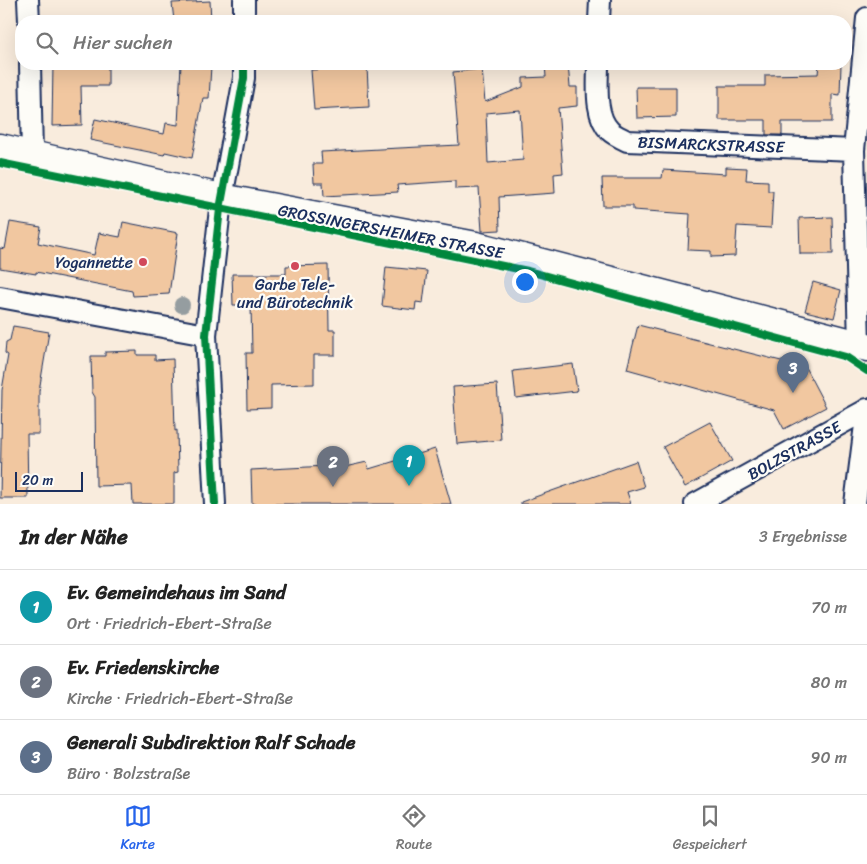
<!DOCTYPE html>
<html lang="de">
<meta charset="utf-8">
<style>
body{margin:0;font-family:Sriracha,sans-serif;background:#f2f2f2;color:#222}
.scale{position:absolute;left:15px;bottom:12px;width:68px;box-sizing:border-box;padding-left:5px;border:2px solid #1b2f5e;border-top:0;font-size:14px;line-height:18px;white-space:nowrap;color:#1b2f5e;-webkit-text-stroke:4px #fdfcf7;paint-order:stroke}
.you{position:absolute;left:524px;top:281px;width:18px;height:18px;margin:-12px;border:4px solid #fff;border-radius:50%;background:#1a73e8;box-shadow:0 0 0 8px #1a73e833}
.badge{display:grid;place-items:center;width:32px;height:32px;border-radius:50%;background:#2563eb;color:#fff;font-size:16px;font-weight:700}
.pin{position:absolute;translate:-50% -41px;filter:drop-shadow(0 1px 2px #0008)}
.pin::after{content:'';position:absolute;top:26px;width:18px;height:15px;background:inherit;clip-path:polygon(0 0,100% 0,50% 100%)}
.list{margin:0;padding:0;list-style:none}
h2{display:flex;justify-content:space-between;align-items:center;height:65px;margin:0;padding:0 20px;font-size:21px}
h2 small{font-size:16px;font-weight:400;color:#767676}
.list li{display:grid;grid-template-columns:32px 1fr auto;gap:15px;align-items:center;box-sizing:border-box;height:75px;padding:0 20px;border-top:1px solid #e0e0e0}
.list b{display:block;font-size:19px;white-space:nowrap}
.list p{margin:0;font-size:16px;white-space:nowrap;color:#767676}
.list em{font-size:16px;font-style:normal;color:#767676}
.icon{flex:none;width:28px;height:28px;fill:none;stroke:currentColor;stroke-width:2;stroke-linecap:round;stroke-linejoin:round}
.map{position:relative;flex:none;width:867px;height:504px;overflow:hidden}
.search{position:absolute;background:#fff;box-shadow:0 5px 20px #0002;left:15px;right:15px;top:15px;height:55px;display:flex;align-items:center;gap:12px;box-sizing:border-box;padding:0 18px;border-radius:20px;color:#767676;font-size:19px}
.sheet{height:290px;background:#fff}
nav{display:flex;justify-content:space-around;align-items:center;box-sizing:border-box;height:70px;border-top:1px solid #e0e0e0;background:#fff;font-size:14px;color:#767676}
nav a{display:grid;justify-items:center;gap:2px}
nav .on{color:#2563eb}
.map>svg:first-child{display:block}
.building{fill:#f1c7a0;stroke:#1b2f5e;fill-rule:evenodd}
.lines{fill:none;stroke-linecap:round;stroke-linejoin:round}
.street-casing{stroke:#1b2f5e;stroke-width:24}
.secondary-casing{stroke:#1b2f5e;stroke-width:31}
.street{stroke:#fdfcf7;stroke-width:20}
.secondary{stroke:#fdfcf7;stroke-width:28}
.cycleway-casing{stroke:#fdfcf7;stroke-width:11}
.cycleway{stroke:#00873e;stroke-width:8}
.tree{fill:#959da0}
.poi-dot{fill:#d1495b;stroke:#fdfcf7;stroke-width:2}
.labels{text-anchor:middle;stroke-width:4.5;stroke-linejoin:round;paint-order:stroke}
.street-label{font-size:16px;fill:#1b2f5e;stroke:#fdfcf7}
.poi-label{font-size:16px;fill:#1b2f5e;stroke:#fdfcf7;text-anchor:end}
</style>
<div class="map">
<svg width="867" height="504" viewBox="0 0 867 504">
<rect width="100%" height="100%" fill="#f9ecdd"/>
<filter id="ink" filterUnits="userSpaceOnUse"><feTurbulence type="fractalNoise" baseFrequency=".02" numOctaves="2"/><feDisplacementMap in="SourceGraphic" scale="10" xChannelSelector="R" yChannelSelector="G"/><feConvolveMatrix kernelMatrix="1 2 1 2 8 2 1 2 1" color-interpolation-filters="sRGB"/></filter>
<g filter="url(#ink)">
<path class="building" d="M 210,1 L 211,21 L 174,21 L 172,3 Z
M 53,64 L 108,64 L 108,86 L 81,86 L 82,125 L 52,126 Z
M 181,64 L 211,66 L 209,98 L 203,98 L 192,158 L 165,152 L 164,155 L 90,140 L 95,119 L 164,134 L 166,123 L 178,125 Z
M 545,64 L 568,64 L 570,87 L 577,87 L 577,106 L 558,108 L 563,173 L 554,174 L 555,193 L 499,197 L 500,230 L 482,231 L 479,188 L 455,189 L 455,181 L 397,185 L 398,192 L 324,196 L 323,183 L 314,183 L 313,164 L 322,164 L 321,152 L 459,145 L 453,72 L 482,69 L 485,102 L 523,87 L 523,78 L 546,77 ZM 520,110 L 523,160 L 488,163 L 486,113 Z
M 819,64 L 841,64 L 840,95 L 832,94 L 832,122 L 782,122 L 782,135 L 766,135 L 766,120 L 719,120 L 719,86 L 765,86 L 765,75 L 818,74 Z
M 367,67 L 369,107 L 314,110 L 311,70 Z
M 636,87 L 676,87 L 676,117 L 637,118 Z
M 726,167 L 747,168 L 746,180 L 768,181 L 768,191 L 773,191 L 771,228 L 737,226 L 735,256 L 711,257 L 711,251 L 688,250 L 690,214 L 633,210 L 633,206 L 603,206 L 602,178 L 662,178 L 663,170 L 726,174 Z
M 832,217 L 833,254 L 800,254 L 799,218 Z
M 10,222 L 41,227 L 38,243 L 94,255 L 99,233 L 120,237 L 123,222 L 178,233 L 169,294 L 133,296 L 132,291 L 36,272 L 36,274 L 0,268 L 0,248 L 5,249 Z
M 328,265 L 329,330 L 335,330 L 335,355 L 314,355 L 314,384 L 271,385 L 271,408 L 247,409 L 246,353 L 252,353 L 251,305 L 233,305 L 232,274 L 286,274 L 286,266 Z
M 386,267 L 427,271 L 423,303 L 416,302 L 415,310 L 382,306 Z
M 813,282 L 841,290 L 834,318 L 805,311 Z
M 638,325 L 805,367 L 826,407 L 784,429 L 774,410 L 627,369 Z
M 13,326 L 49,332 L 39,391 L 39,434 L 27,434 L 28,498 L 0,498 L 2,390 L 8,355 L 5,353 L 6,342 L 10,340 Z
M 137,351 L 137,355 L 155,355 L 155,360 L 173,359 L 175,431 L 177,430 L 178,472 L 174,473 L 174,504 L 133,504 L 132,485 L 96,486 L 95,397 L 92,392 L 91,356 L 105,356 L 105,352 Z
M 573,364 L 577,391 L 516,398 L 513,371 Z
M 497,384 L 501,440 L 457,444 L 453,387 Z
M 710,422 L 732,461 L 685,487 L 663,447 Z
M 435,449 L 451,504 L 252,504 L 251,470 L 327,466 L 327,471 L 367,462 L 369,469 Z
M 636,461 L 644,487 L 627,492 L 631,504 L 521,504 L 521,502 Z"/>
<g class="lines">
<g class="street-casing">
<path id="street" d="M 28,0 L 29,21
M 244,0 L 244,21
M 599,21 L 600,0
M 30,64 L 32,154
M 598,64 C 598,85 594,115 610,131 C 614,135 622,138 627,141 L 854,150
M 0,297 L 206,335
M 859,345 L 854,150 L 867,18
M 215,504 L 206,335 L 220,209 L 244,78 L 244,64
M 695,504 L 866,410
M 855,504 L 867,409"/>
</g>
<g class="secondary-casing">
<path id="secondary" d="M 0,148 L 221,198 L 476,246 L 867,347"/>
</g>
<use href="#street" class="street"/>
<use href="#secondary" class="secondary"/>
<g class="cycleway-casing">
<path id="cycleway" d="M 0,163 L 528,271 L 846,357 L 867,371
M 215,504 L 206,335 L 220,209 L 244,78 L 244,64"/>
</g>
<use href="#cycleway" class="cycleway"/>
</g>
<circle class="tree" cx="182" cy="305" r="8"/>
</g>
<g class="poi-dot">
<circle cx="143" cy="262" r="5"/>
<circle cx="295" cy="266" r="5"/>
</g>
<g class="labels">
<g class="street-label">
<text transform="translate(711 144) rotate(2)" y="6">BISMARCKSTRASSE</text>
<text transform="translate(391 231) rotate(11)" y="6">GROSSINGERSHEIMER STRASSE</text>
<text transform="translate(794 450) rotate(-29)" y="6">BOLZSTRASSE</text>
</g>
<g class="poi-label">
<text x="133" y="268">Yogannette</text>
<text x="295" y="290" text-anchor="middle">Garbe Tele-<tspan x="295" dy="18">und Bürotechnik</tspan></text>
</g>
</g>
</svg>
<div class="scale">20 m</div>
<div class="you"></div>
<div class="pin badge" style="left:409px;top:486px;background:#0f9aa8">1</div>
<div class="pin badge" style="left:333px;top:487px;background:#6b7280">2</div>
<div class="pin badge" style="left:793px;top:393px;background:#5c6f8a">3</div>
<div class="search"><svg class="icon" aria-label="search" viewBox="0 0 24 24"><circle cx="10" cy="10" r="6"/><path d="M15 15l6 6"/></svg>Hier suchen</div>
</div>
<section class="sheet">
<h2>In der Nähe<small>3 Ergebnisse</small></h2>
<ul class="list">
<li><span class="badge" style="background:#0f9aa8">1</span><div><b>Ev. Gemeindehaus im Sand</b><p>Ort · Friedrich-Ebert-Straße</p></div><em>70 m</em></li>
<li><span class="badge" style="background:#6b7280">2</span><div><b>Ev. Friedenskirche</b><p>Kirche · Friedrich-Ebert-Straße</p></div><em>80 m</em></li>
<li><span class="badge" style="background:#5c6f8a">3</span><div><b>Generali Subdirektion Ralf Schade</b><p>Büro · Bolzstraße</p></div><em>90 m</em></li>
</ul>
</section>
<nav>
<a class="on"><svg class="icon" aria-label="map" viewBox="0 0 24 24"><path d="M3 6l6-2 6 2 6-2v14l-6 2-6-2-6 2zM9 4v14M15 6v14"/></svg>Karte</a>
<a><svg class="icon" aria-label="directions" viewBox="0 0 24 24"><path d="M12 3l9 9-9 9-9-9zM9 14v-3h6M13 9l2 2-2 2"/></svg>Route</a>
<a><svg class="icon" aria-label="saved" viewBox="0 0 24 24"><path d="M7 4h10v16l-5-4-5 4z"/></svg>Gespeichert</a>
</nav>
